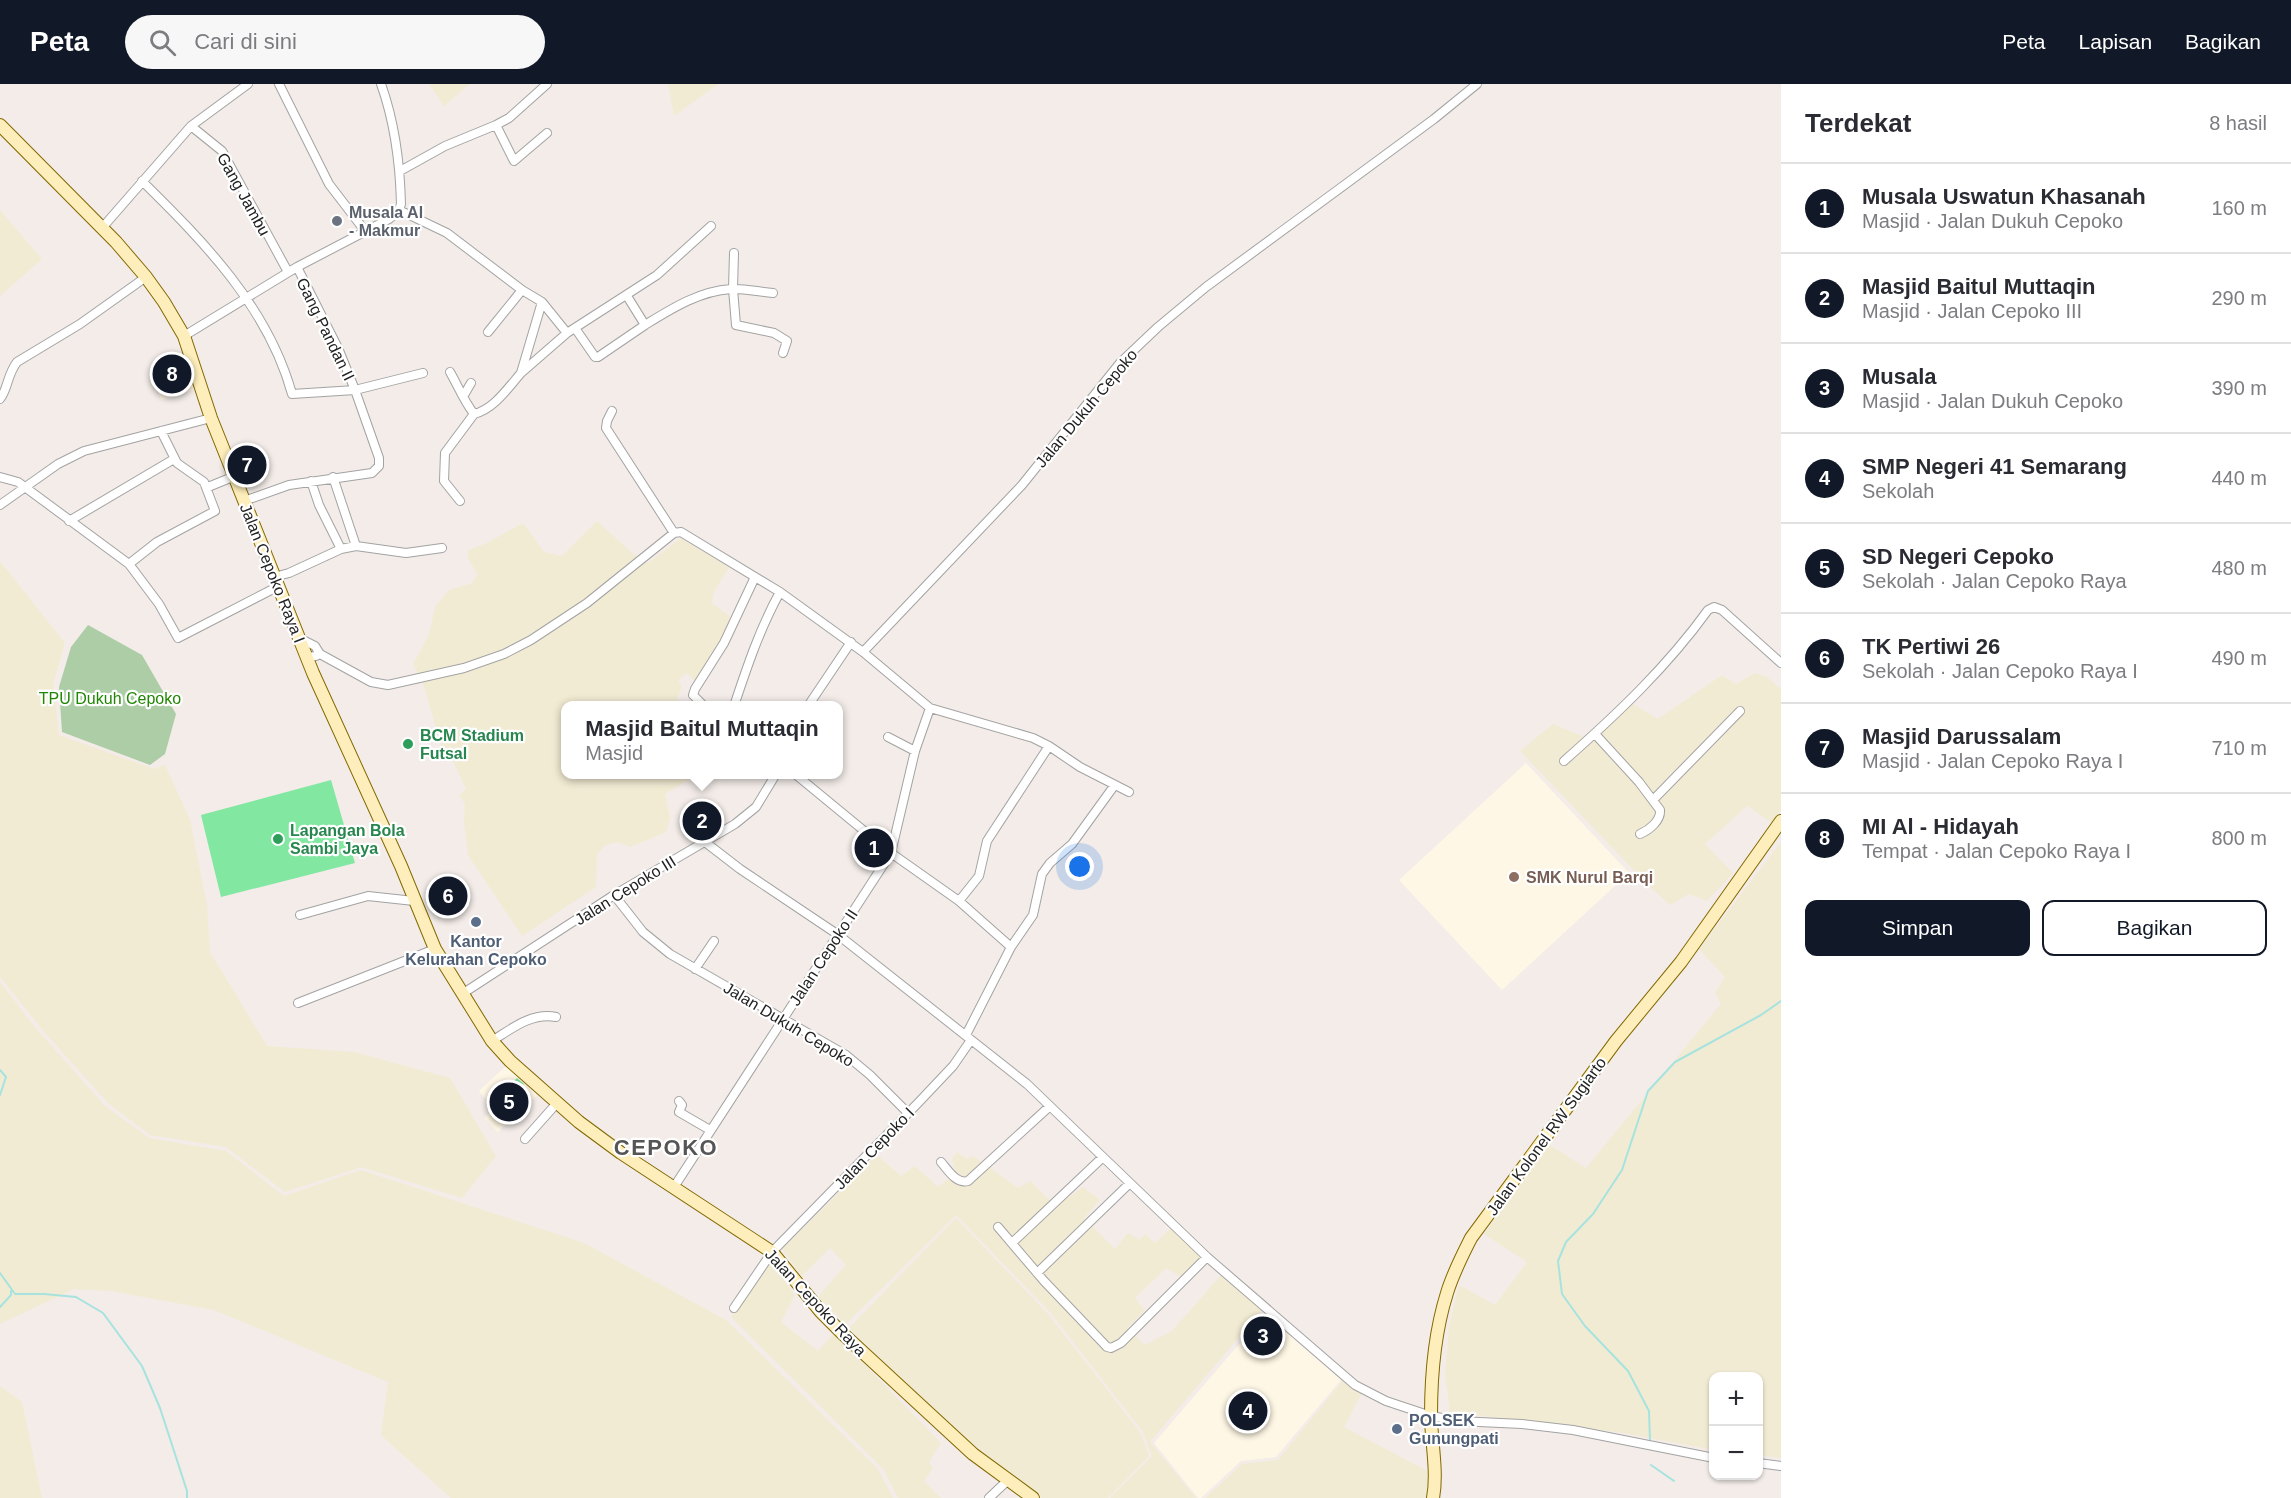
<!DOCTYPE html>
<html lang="id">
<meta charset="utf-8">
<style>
body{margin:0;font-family:Helvetica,sans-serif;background:#f7f7f7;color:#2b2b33}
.controls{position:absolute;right:18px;bottom:18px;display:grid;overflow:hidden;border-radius:12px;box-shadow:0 2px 4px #0004}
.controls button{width:54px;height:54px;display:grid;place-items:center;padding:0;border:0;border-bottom:2px solid #e1e1e2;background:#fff;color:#2b2b33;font:30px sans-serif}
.you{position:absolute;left:1080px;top:783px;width:21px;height:21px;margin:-15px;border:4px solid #fff;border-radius:50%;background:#1a73e8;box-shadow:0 0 0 9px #1a73e833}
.badge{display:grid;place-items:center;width:39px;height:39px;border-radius:50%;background:#111827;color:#fff;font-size:20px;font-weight:700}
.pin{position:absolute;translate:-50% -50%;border:3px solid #fff;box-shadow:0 2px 6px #0006}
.popup{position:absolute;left:561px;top:617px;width:282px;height:78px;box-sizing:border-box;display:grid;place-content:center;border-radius:12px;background:#fff;filter:drop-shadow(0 2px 4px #0005);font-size:20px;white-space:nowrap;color:#7c7c81}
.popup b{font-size:22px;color:#2b2b33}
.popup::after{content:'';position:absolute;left:50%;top:100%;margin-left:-12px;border:12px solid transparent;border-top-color:#fff}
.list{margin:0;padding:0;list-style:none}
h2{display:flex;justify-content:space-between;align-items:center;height:78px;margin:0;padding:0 24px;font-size:26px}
h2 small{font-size:20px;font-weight:400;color:#7c7c81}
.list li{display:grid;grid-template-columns:39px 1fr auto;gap:18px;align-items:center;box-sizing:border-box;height:90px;padding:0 24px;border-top:2px solid #e1e1e2}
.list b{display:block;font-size:22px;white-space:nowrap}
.list p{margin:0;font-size:20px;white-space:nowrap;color:#7c7c81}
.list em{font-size:20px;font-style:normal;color:#7c7c81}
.actions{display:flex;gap:12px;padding:18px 24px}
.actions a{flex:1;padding:14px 0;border:2px solid #111827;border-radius:12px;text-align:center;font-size:21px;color:#111827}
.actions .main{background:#111827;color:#fff}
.icon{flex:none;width:33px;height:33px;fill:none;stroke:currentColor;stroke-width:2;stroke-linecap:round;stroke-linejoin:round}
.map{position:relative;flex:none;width:1781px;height:1414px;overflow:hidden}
header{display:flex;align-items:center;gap:36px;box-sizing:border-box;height:84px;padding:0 30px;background:#111827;color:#fff}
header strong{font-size:28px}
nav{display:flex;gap:33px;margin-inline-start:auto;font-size:21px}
.search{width:420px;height:54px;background:#f7f7f7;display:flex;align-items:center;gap:15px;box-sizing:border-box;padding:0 21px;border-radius:33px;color:#7c7c81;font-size:22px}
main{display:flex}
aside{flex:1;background:#fff}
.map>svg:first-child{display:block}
.education{fill:#fff7e5}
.farmland{fill:#f2ebd3}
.cemetery{fill:#adcda7}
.pitch{fill:#81e7a1}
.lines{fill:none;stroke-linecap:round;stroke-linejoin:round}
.stream{stroke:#a6e3de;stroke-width:2}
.minor-casing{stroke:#a3a3a3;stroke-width:10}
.secondary-casing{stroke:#826900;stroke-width:14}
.minor{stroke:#fff;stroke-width:8}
.secondary{stroke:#feeebb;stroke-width:12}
.worship-dot{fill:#6b7280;stroke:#fff;stroke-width:2}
.leisure-dot{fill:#2e9e5b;stroke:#fff;stroke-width:2}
.education-dot{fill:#8d6e63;stroke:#fff;stroke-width:2}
.service-dot{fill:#5c6f8a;stroke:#fff;stroke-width:2}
.labels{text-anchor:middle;stroke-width:4.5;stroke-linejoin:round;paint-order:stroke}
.street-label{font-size:16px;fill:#222;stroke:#fff}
.worship-label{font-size:16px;font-weight:bold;fill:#5b616d;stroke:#fff;text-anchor:start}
.park-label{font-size:16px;fill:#208704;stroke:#fff}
.leisure-label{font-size:16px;font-weight:bold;fill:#27864d;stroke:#fff;text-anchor:start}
.education-label{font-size:16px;font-weight:bold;fill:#785e54;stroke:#fff;text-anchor:start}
.service-label{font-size:16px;font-weight:bold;fill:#4e5e75;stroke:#fff}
.district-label{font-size:22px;font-weight:bold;letter-spacing:1.5px;fill:#555;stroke:#fff}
</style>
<header>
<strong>Peta</strong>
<div class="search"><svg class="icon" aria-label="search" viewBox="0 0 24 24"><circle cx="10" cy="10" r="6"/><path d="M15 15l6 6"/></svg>Cari di sini</div>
<nav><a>Peta</a><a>Lapisan</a><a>Bagikan</a></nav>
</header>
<main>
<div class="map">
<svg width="1781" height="1414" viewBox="0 0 1781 1414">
<rect width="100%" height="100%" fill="#f3ece8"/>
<path class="education" d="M 189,276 L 199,304 L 161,316 L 152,288 Z
M 1526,679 L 1629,789 L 1502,906 L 1399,796 Z
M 508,980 L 537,1011 L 498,1048 L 484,1034 L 494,1025 L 479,1007 Z
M 1265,1230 L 1341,1296 L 1276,1373 L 1241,1377 L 1201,1414 L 1198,1414 L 1154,1359 Z"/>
<path class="farmland" d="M 429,0 L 470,0 L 444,22 Z
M 668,0 L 718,0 L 674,32 Z
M 0,126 L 42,175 L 0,212 Z
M 597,437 L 632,469 L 648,479 L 681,454 L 729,483 L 714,508 L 712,519 L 732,534 L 722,557 L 696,598 L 687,589 L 678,596 L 682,603 L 677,614 L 682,621 L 566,622 L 566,690 L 697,691 L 665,710 L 670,734 L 666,748 L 630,763 L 618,758 L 606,761 L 597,770 L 596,803 L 522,852 L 468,771 L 464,737 L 465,720 L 459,711 L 466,705 L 452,675 L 445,676 L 424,602 L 413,580 L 429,551 L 435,523 L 449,506 L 472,499 L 477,490 L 468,474 L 468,466 L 487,459 L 519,441 L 524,440 L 544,468 L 562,472 Z
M 0,477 L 65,559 L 53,600 L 59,651 L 154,685 L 165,681 L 190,736 L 207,821 L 210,868 L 267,962 L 354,968 L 450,994 L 496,1072 L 462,1114 L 361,1083 L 285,1108 L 226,1063 L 150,1051 L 108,1019 L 45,949 L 0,893 Z
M 1755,589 L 1767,593 L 1781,605 L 1781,725 L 1772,739 L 1747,722 L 1705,760 L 1733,789 L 1707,817 L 1689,810 L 1670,821 L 1646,799 L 1520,667 L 1553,640 L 1587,654 L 1626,616 L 1658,635 L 1722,591 L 1736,600 Z
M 1781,758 L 1781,1374 L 1759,1371 L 1758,1292 L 1714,1292 L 1713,1366 L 1624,1349 L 1450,1328 L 1445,1291 L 1449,1243 L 1459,1201 L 1495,1221 L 1527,1178 L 1484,1150 L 1548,1060 L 1586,1084 L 1721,920 L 1715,909 L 1725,893 L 1699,865 Z
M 0,898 L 34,942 L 105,1022 L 149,1054 L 226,1067 L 284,1112 L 361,1086 L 584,1159 L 726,1236 L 878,1385 L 893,1414 L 451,1414 L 381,1351 L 388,1298 L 214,1226 L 111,1207 L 74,1205 L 0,1240 Z
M 957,1068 L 967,1075 L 973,1072 L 1018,1104 L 1030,1097 L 1056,1122 L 1083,1103 L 1100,1116 L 1084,1134 L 1115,1165 L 1128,1149 L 1140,1156 L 1145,1150 L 1155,1159 L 1171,1144 L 1204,1171 L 1181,1193 L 1166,1184 L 1135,1214 L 1145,1227 L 1127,1244 L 1145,1261 L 1172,1247 L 1222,1190 L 1262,1226 L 1150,1358 L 1196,1414 L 1110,1414 L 1152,1372 L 1143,1348 L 1050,1228 L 956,1131 L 846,1240 L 818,1213 L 846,1181 L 830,1164 L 802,1192 L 782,1165 L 877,1071 L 901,1092 L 915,1082 L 938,1103 L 956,1089 L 952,1075 Z
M 956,1134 L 1048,1230 L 1140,1348 L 1149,1372 L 1108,1414 L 1041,1414 L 971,1363 L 849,1244 Z
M 771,1178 L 795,1211 L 781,1238 L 818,1267 L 834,1249 L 941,1359 L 929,1378 L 933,1384 L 924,1397 L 941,1414 L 898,1414 L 884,1386 L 731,1233 Z
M 1344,1295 L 1363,1307 L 1344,1343 L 1431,1389 L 1431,1414 L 1205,1414 L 1242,1380 L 1278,1376 Z
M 0,1302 L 22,1318 L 42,1414 L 0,1414 Z"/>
<path class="cemetery" d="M 88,541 L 142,571 L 176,630 L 165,670 L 150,681 L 62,648 L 59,603 L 71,563 Z"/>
<path class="pitch" d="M 331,696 L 355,779 L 221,813 L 201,731 Z
M 517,994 L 524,1000 L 501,1022 L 495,1015 Z"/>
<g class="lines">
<path class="stream" d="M 0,986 L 6,993 L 0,1011
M 0,1189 L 15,1210 L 44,1210 L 76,1213 L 103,1229 L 142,1282 L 160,1324 L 187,1407 L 187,1414
M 0,1223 L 11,1211 L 11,1207
M 1650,1356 L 1649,1327 L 1628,1287 L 1585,1242 L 1562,1210 L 1558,1177 L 1566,1158 L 1593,1130 L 1622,1086 L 1648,1007 L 1675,978 L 1761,931 L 1781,917
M 1651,1381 L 1674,1397"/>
<g class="minor-casing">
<path id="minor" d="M 279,0 L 329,100 L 365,147
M 496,41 L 509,34 L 547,0
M 191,42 L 222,67 L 288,188
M 400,87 L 445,62 L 496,41 L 514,77 L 547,49
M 142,97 C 204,158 268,223 292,310 L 355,306 L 423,289
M 399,126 L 447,149 L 522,206 L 488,248
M 102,144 L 191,42 L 248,0
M 734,169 L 733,205 L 736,241 L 774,249 L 787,257 L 783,269
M 522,206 L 542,218 L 521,289 L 567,249 L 657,191 L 711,142
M 627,212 L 645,241 C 671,225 699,207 731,205 C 744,204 759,208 773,209
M 542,218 L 567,249
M 575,244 L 595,273 L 598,273 L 645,241
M 184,252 L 297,183 L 389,135 L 399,126 L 401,120 C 400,79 395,39 381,0
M 450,288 C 458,302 464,317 474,330
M 464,311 L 471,299
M 0,315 C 8,305 7,291 17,278 L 80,240 L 146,193
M 612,327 L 607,337 L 606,344 L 674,449
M 0,393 L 18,398 L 129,480 L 159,520 L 178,554 L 277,503
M 333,393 L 356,462
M 311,397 L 319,421 L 341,465
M 208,403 L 235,392
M 244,417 L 289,401 L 372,389 L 379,382 L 379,374 L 355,306 L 338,264 L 297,183
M 460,417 L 444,397 L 445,369 L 474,330 C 494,325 508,304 521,289
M 0,421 L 58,380 L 84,367 L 211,334
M 69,437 L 174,375
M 129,480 L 157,458 L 215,427 L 204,398 L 177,379 L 161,347
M 274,493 L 289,489 L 341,465 L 356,462 L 406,469 L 442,464
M 299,554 L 315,562 L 320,570
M 863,568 L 1022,401 L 1120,279 L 1158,243 L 1206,203 L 1434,35 L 1477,0
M 307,573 L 316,572 L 320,570 L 371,598 L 388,601 L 464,584 L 504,570 L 531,556 L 587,519 L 674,449 L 681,448 L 780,508 L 863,568 L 930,624 L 1033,654 L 1049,662 L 1080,683 L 1129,708
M 704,622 L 693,611 L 695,605 L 724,559 L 755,493
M 734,622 C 747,583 760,544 780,508
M 808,622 L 851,558
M 1595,650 L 1639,698 L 1660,726 C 1661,737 1649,746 1640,750
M 888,653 L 915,667
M 1564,677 C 1616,631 1667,583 1708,526 L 1714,523 L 1722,526 L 1781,579
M 795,690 L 891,769 L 959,817 L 1011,863
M 1654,715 L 1740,627
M 705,758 L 740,785 L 837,850 L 1027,1000 L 1207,1173 L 1355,1301 L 1386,1317 L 1431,1332 L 1458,1337 L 1522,1340 L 1573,1346 L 1714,1374
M 614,811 L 643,848 L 670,870 L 846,971 L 870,991 L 907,1028
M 959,817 L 979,792 L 987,757 L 1049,662
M 300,831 L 368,812 L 414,817
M 695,885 L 714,857
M 462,910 L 614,811 L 735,740 L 756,723 L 776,690
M 298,919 L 435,865
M 966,951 L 1011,863 L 1033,831 L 1042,790 L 1050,779 L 1072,760 L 1114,702
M 492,957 C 511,945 532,928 556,933
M 679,1017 L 682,1021 L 679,1028 L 710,1046
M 525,1055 L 557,1019
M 941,1078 C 948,1086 956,1100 968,1097 L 1050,1022
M 674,1103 L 891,769 L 915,667 L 930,624
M 998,1143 L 1044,1197 L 1107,1263 L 1111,1264 L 1121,1259 L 1207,1173
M 1012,1159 L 1103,1073
M 1037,1189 L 1130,1099
M 734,1224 L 772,1168 L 918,1019 L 953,982 L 971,956
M 1758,1379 L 1781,1382
M 989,1414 L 1007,1397"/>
</g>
<g class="secondary-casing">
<path id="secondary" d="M 0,41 L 116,158 L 146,193 L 164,218 L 184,252 L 211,334 L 313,589 L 401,782 L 435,865 L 492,957 L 510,977 L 579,1038 L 621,1069 L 772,1168 L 821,1228 L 842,1249 L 973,1370 L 1033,1414
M 1433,1414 C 1438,1387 1431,1358 1431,1331 C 1431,1292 1435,1247 1447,1209 C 1453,1189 1462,1172 1471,1154 L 1616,957 L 1681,878 L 1781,737"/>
</g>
<use href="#minor" class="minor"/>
<use href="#secondary" class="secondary"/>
</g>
<circle class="worship-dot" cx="337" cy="137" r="6"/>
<g class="leisure-dot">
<circle cx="408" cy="660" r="6"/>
<circle cx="278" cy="755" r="6"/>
</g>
<circle class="education-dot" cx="1514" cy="793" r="6"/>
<g class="service-dot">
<circle cx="476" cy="838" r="6"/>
<circle cx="1397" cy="1345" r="6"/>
</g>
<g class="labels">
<g class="street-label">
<text transform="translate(244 110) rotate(61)" y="6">Gang Jambu</text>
<text transform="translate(326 245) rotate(64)" y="6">Gang Pandan II</text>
<text transform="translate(1086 324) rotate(-50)" y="6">Jalan Dukuh Cepoko</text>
<text transform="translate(273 489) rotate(68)" y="6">Jalan Cepoko Raya I</text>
<text transform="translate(625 806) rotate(-32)" y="6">Jalan Cepoko III</text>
<text transform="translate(823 873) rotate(-57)" y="6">Jalan Cepoko II</text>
<text transform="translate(789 940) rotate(31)" y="6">Jalan Dukuh Cepoko</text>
<text transform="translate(1546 1052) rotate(-54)" y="6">Jalan Kolonel RW Sugiarto</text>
<text transform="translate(874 1064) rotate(-46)" y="6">Jalan Cepoko I</text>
<text transform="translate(816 1218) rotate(47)" y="6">Jalan Cepoko Raya</text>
</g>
<g class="worship-label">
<text x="349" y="134">Musala Al<tspan x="349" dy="18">- Makmur</tspan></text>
</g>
<g class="park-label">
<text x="110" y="620">TPU Dukuh Cepoko</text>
</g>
<g class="leisure-label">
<text x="420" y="657">BCM Stadium<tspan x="420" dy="18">Futsal</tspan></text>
<text x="290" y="752">Lapangan Bola<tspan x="290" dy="18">Sambi Jaya</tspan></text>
</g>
<g class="education-label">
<text x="1526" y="799">SMK Nurul Barqi</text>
</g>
<g class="service-label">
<text x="476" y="863">Kantor<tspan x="476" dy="18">Kelurahan Cepoko</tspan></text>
<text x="1409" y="1342" text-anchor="start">POLSEK<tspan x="1409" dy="18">Gunungpati</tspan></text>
</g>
<g class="district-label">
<text x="666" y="1071">CEPOKO</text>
</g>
</g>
</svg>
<div class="controls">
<button>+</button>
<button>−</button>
</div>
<div class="you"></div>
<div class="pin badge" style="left:874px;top:764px">1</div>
<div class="pin badge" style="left:702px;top:737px">2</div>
<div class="popup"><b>Masjid Baitul Muttaqin</b>Masjid</div>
<div class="pin badge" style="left:1263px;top:1252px">3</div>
<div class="pin badge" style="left:1248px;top:1327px">4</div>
<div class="pin badge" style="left:509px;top:1018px">5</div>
<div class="pin badge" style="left:448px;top:812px">6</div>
<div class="pin badge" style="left:247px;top:381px">7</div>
<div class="pin badge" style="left:172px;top:290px">8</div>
</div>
<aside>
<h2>Terdekat<small>8 hasil</small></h2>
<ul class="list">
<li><span class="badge">1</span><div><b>Musala Uswatun Khasanah</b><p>Masjid · Jalan Dukuh Cepoko</p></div><em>160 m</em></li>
<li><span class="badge">2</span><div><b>Masjid Baitul Muttaqin</b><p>Masjid · Jalan Cepoko III</p></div><em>290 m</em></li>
<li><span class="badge">3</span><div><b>Musala</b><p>Masjid · Jalan Dukuh Cepoko</p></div><em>390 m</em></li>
<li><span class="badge">4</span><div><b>SMP Negeri 41 Semarang</b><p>Sekolah</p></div><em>440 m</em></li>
<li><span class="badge">5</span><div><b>SD Negeri Cepoko</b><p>Sekolah · Jalan Cepoko Raya</p></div><em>480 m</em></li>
<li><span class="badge">6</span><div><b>TK Pertiwi 26</b><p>Sekolah · Jalan Cepoko Raya I</p></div><em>490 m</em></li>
<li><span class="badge">7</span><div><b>Masjid Darussalam</b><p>Masjid · Jalan Cepoko Raya I</p></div><em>710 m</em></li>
<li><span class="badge">8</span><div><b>MI Al - Hidayah</b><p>Tempat · Jalan Cepoko Raya I</p></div><em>800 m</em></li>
</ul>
<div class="actions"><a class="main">Simpan</a><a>Bagikan</a></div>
</aside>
</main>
